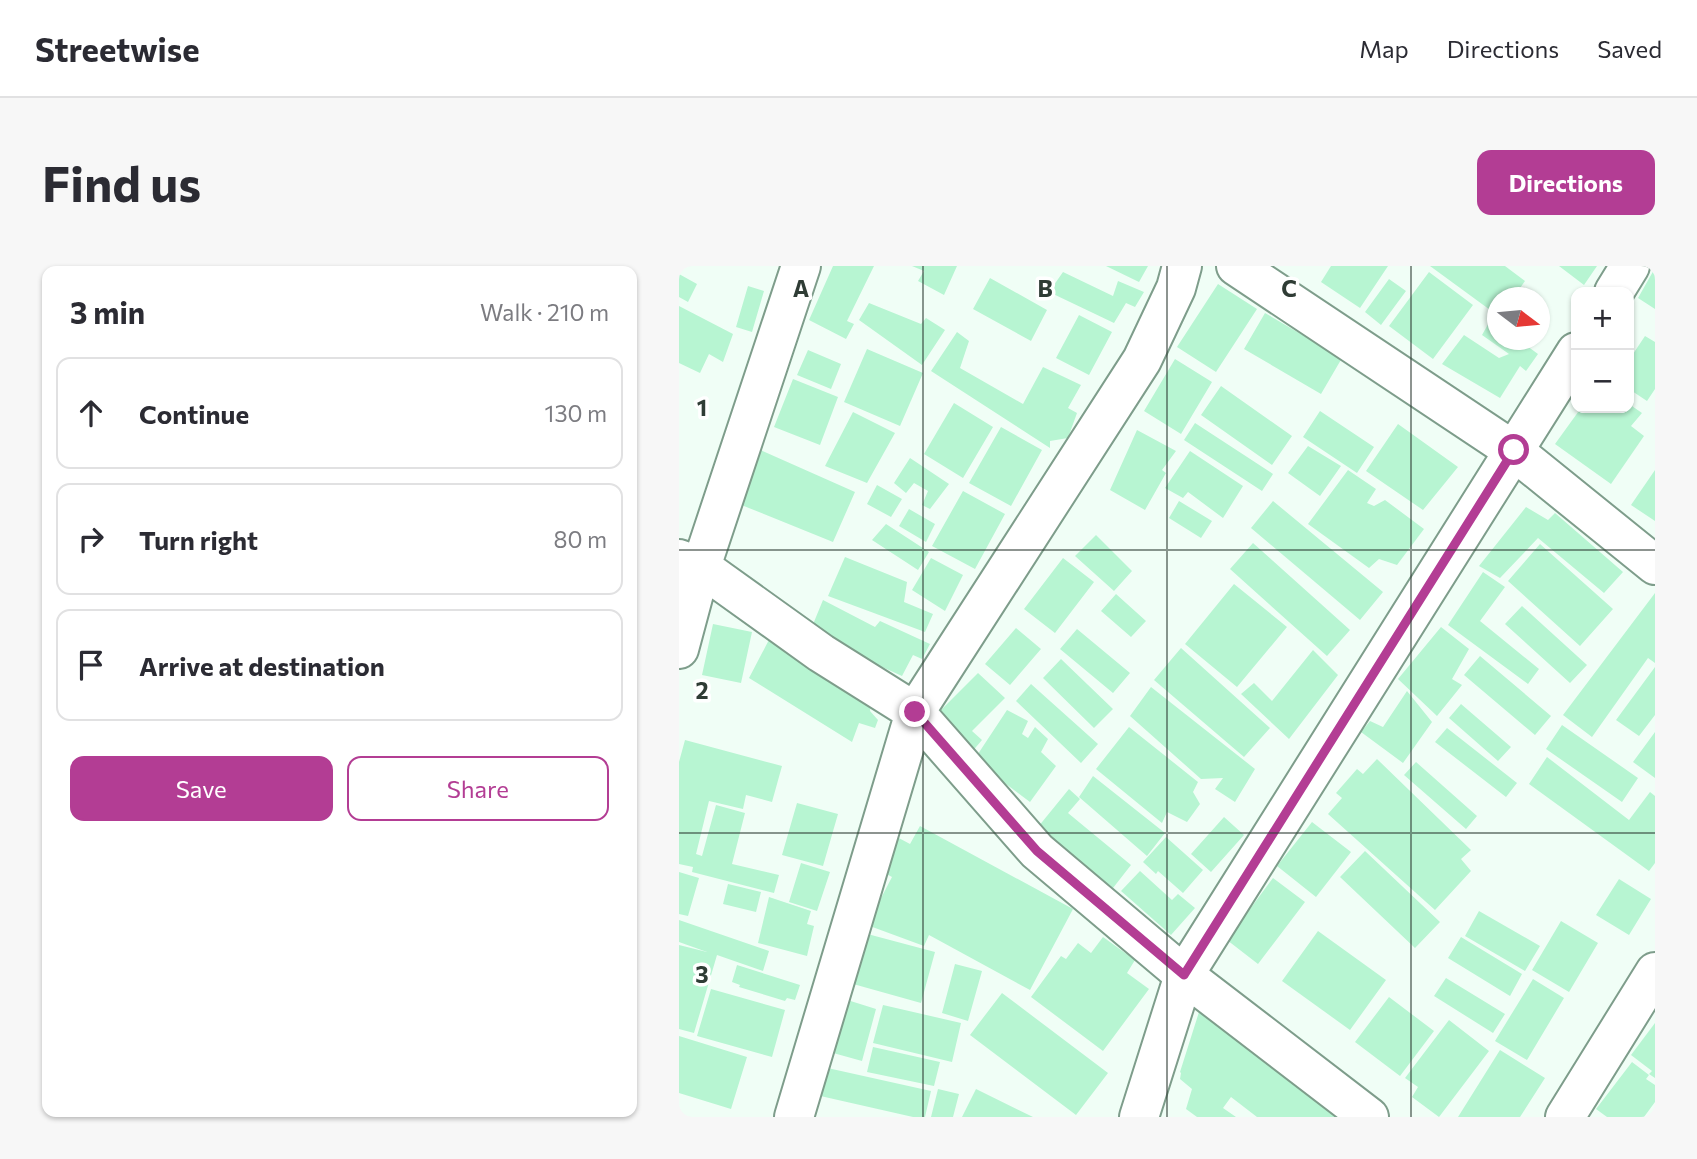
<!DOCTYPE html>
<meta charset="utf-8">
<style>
body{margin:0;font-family:Commissioner,sans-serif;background:#f7f7f7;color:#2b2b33}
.controls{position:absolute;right:21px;top:21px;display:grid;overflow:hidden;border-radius:14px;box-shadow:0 2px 5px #0004}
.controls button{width:63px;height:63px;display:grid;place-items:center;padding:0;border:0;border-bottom:2px solid #e1e1e2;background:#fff;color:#2b2b33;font:35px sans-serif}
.compass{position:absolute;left:808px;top:21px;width:63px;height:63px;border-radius:50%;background:#fff;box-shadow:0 2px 5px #0004;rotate:106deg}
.stop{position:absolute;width:21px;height:21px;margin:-16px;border:5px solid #b33d94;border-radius:50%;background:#fff}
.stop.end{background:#b33d94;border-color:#fff;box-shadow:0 2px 7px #0008}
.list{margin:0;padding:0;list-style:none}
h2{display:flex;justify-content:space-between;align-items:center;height:91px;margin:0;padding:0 28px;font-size:30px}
h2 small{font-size:23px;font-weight:400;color:#7c7c81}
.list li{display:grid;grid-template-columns:46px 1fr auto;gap:21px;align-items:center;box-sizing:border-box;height:112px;margin:0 14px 14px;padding:0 14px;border:2px solid #e1e1e2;border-radius:14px}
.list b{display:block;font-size:26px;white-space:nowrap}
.list em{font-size:23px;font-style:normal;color:#7c7c81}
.actions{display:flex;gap:14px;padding:21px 28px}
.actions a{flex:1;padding:16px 0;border:2px solid #b33d94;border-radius:14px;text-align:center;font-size:24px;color:#b33d94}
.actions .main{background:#b33d94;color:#fff}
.icon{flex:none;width:38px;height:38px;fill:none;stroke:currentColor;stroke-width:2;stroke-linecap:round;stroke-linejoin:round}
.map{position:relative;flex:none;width:976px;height:851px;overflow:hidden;border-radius:14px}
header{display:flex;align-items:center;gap:42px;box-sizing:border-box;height:98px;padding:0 35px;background:#fff;border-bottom:2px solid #e1e1e2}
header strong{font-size:33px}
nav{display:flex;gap:38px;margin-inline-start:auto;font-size:24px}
.intro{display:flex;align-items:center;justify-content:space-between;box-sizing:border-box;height:168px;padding:0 42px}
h1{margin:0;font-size:49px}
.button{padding:18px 32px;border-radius:14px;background:#b33d94;color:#fff;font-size:24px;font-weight:700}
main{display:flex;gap:42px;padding:0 42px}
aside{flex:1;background:#fff;border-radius:14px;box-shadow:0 2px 5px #0004}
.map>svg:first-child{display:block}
.building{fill:#b7f5d2}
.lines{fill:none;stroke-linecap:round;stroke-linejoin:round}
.minor-casing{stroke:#7e9d8b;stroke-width:42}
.minor{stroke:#fff;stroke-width:38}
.route{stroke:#b33d94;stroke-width:9}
.grid{fill:none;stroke:#2f3c35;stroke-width:2;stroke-opacity:0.55}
.grid-label{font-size:23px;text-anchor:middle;font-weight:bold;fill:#2f3c35;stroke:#fff;stroke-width:7;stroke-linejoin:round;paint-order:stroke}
</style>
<header>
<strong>Streetwise</strong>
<nav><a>Map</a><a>Directions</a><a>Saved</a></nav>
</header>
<div class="intro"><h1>Find us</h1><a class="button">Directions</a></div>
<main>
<aside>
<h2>3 min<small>Walk · 210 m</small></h2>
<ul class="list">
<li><svg class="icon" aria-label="ahead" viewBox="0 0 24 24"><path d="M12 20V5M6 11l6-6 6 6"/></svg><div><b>Continue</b></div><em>130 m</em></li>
<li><svg class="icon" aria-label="right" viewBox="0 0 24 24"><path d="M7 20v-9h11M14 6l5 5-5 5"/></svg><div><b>Turn right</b></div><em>80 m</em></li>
<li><svg class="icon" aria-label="arrive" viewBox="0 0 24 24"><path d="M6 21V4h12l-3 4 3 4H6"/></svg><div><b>Arrive at destination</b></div></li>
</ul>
<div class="actions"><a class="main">Save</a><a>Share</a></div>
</aside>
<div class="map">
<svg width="976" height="851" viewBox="0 0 976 851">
<rect width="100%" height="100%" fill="#f0fef6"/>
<path class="building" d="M 154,0 L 195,0 L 168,55 L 175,58 L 167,73 L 130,54 Z
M 233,0 L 278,0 L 265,29 L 239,15 L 245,5 Z
M 427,0 L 469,0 L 460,16 Z
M 652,0 L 709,0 L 681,42 L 642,16 Z
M 751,0 L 826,0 L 846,15 L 834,32 L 818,32 L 818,49 Z
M 880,0 L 918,0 L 905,19 Z
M 976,2 L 976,43 L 959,32 Z
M 384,6 L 434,30 L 439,15 L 465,26 L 456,41 L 447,37 L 435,57 L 370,26 Z
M 750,6 L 794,39 L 754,93 L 710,60 Z
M 0,8 L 18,18 L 9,36 L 0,31 Z
M 311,12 L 368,44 L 352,75 L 294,43 Z
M 710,13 L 727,25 L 702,59 L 686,46 Z
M 539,18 L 578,43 L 537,106 L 498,81 Z
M 69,20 L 85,25 L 73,66 L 57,61 Z
M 190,37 L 242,58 L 247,52 L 266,64 L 243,99 L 180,54 Z
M 0,40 L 54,68 L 44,96 L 30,88 L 21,107 L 0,97 Z
M 586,47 L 663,92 L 642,128 L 565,83 Z
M 400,49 L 433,66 L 410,109 L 377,92 Z
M 812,53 L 818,57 L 818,74 L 840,74 L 859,88 L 847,105 L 841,100 L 821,132 L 763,98 L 785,69 L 820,92 L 830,88 L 803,69 Z
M 278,66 L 290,75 L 281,102 L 344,138 L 364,101 L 402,119 L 389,142 L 398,147 L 389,172 L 371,175 L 371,182 L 252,105 Z
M 966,70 L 976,76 L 976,123 L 968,135 L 950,123 L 950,94 Z
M 188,83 L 244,107 L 221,160 L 165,136 Z
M 129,84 L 162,98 L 152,123 L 118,109 Z
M 496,93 L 533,116 L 502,168 L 465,145 Z
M 114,113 L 159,131 L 141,179 L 95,161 Z
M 542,120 L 613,170 L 593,199 L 522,149 Z
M 275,137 L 314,161 L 284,212 L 245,188 Z
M 950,138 L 963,147 L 952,160 L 965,170 L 932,218 L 876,178 L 902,142 L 950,142 Z
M 641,145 L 695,181 L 678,207 L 624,171 Z
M 174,146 L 216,167 L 188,217 L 146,200 Z
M 516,157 L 594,208 L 583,225 L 505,174 Z
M 719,158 L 779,201 L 744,244 L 687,205 Z
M 322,161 L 363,184 L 332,240 L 290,217 Z
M 458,164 L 497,185 L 483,204 L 487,207 L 466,244 L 431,224 Z
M 629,180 L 662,200 L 641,230 L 609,207 Z
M 77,182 L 176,226 L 154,276 L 60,238 Z
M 511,185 L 564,220 L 544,252 L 509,226 L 504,232 L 486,222 Z
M 231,192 L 270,218 L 251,243 L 243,239 L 249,225 L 235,217 L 227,227 L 215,217 Z
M 669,204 L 697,223 L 688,237 L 695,240 L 706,234 L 745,263 L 718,299 L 700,293 L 690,302 L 629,258 Z
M 976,204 L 976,255 L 952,239 Z
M 198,219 L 223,233 L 212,251 L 188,238 Z
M 284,225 L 326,248 L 296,303 L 253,280 Z
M 500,235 L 533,255 L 522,272 L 490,252 Z
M 594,235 L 704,326 L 681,354 L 572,262 Z
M 847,241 L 869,254 L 876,247 L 944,306 L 925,327 L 859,272 L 821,312 L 800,300 Z
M 230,243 L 256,258 L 247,276 L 220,260 Z
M 207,258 L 250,286 L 239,304 L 193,274 Z
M 417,269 L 453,305 L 435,325 L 396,290 Z
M 574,277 L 671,364 L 648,390 L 551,303 Z
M 861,278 L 934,343 L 901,380 L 829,315 Z
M 166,291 L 228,316 L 225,336 L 254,348 L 246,366 L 149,330 Z
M 252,292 L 284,309 L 266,345 L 233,324 Z
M 384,292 L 415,316 L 376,367 L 345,343 Z
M 804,306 L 826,321 L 801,355 L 860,403 L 849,418 L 769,359 Z
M 555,318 L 608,361 L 558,421 L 506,378 Z
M 976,327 L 976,397 L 969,392 L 913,471 L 884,449 Z
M 437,328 L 467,355 L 452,371 L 422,345 Z
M 144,334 L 196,361 L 201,355 L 251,378 L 243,393 L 234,389 L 223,410 L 130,368 Z
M 843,340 L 908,399 L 891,417 L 826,358 Z
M 34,358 L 73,366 L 62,417 L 23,409 Z
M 762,361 L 790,383 L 773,413 L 783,419 L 758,450 L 719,413 Z
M 337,362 L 362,383 L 331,419 L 306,398 Z
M 398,363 L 451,407 L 434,427 L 381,383 Z
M 93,368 L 192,437 L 191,445 L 199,454 L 196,462 L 180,457 L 173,476 L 70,412 Z
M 502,382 L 591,462 L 565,491 L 475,414 Z
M 634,384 L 659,409 L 610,473 L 562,428 L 575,417 L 593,435 Z
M 801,390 L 872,450 L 856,469 L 785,409 Z
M 382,393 L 434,443 L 415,462 L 364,412 Z
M 976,401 L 976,449 L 960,470 L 937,454 Z
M 299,407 L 326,432 L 293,465 L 303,474 L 286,494 L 252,454 Z
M 352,418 L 419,478 L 402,497 L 337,435 Z
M 472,421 L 576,503 L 556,536 L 536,523 L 544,512 L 522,513 L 451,450 Z
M 728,425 L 753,456 L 724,497 L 682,466 L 691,455 L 704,461 Z
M 782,438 L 832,481 L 819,495 L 770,452 Z
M 328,444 L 349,455 L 343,468 L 349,472 L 356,461 L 369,473 L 362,486 L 377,500 L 351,536 L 295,494 Z
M 883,459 L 959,512 L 943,536 L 867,483 Z
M 450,461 L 519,516 L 514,526 L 521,538 L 508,556 L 488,546 L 483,557 L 417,503 Z
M 768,462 L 838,517 L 827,531 L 756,476 Z
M 976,466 L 976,512 L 954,496 Z
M 6,474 L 103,500 L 93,536 L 67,529 L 64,543 L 30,535 L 17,588 L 23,590 L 37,539 L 66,547 L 53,598 L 100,609 L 95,627 L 13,606 L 14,601 L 0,598 L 0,496 Z
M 868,491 L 950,554 L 971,526 L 976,530 L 976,597 L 970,605 L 850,518 Z
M 698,493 L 792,584 L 782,593 L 792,605 L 756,644 L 649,548 L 663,532 L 657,527 L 678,503 L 684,508 Z
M 737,496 L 798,550 L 787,563 L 725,509 Z
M 414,510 L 486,567 L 468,590 L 400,531 Z
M 390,523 L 401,533 L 389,547 L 452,599 L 434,622 L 359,561 Z
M 118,537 L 159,548 L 144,600 L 103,589 Z
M 545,551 L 565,569 L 532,606 L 512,588 Z
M 633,556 L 672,586 L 637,631 L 598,600 Z
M 241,560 L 394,643 L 351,724 L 250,669 L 245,680 L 188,659 L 213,611 L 198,603 L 216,570 L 231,578 Z
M 487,571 L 524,604 L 504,627 L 479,605 L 477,608 L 464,596 Z
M 686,585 L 761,656 L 736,682 L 661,611 Z
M 122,597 L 151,606 L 138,645 L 110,636 Z
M 461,605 L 493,634 L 499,628 L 516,642 L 492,669 L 442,625 Z
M 0,606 L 20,612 L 9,650 L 0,648 Z
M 594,612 L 626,636 L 579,698 L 548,674 Z
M 940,613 L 972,633 L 950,669 L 917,649 Z
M 49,618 L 82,626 L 77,646 L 44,638 Z
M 90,631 L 132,645 L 128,658 L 135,660 L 128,690 L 79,677 Z
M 800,645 L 861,680 L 846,705 L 786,670 Z
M 0,654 L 90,685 L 84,705 L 38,689 L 15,767 L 0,763 L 0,679 L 28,686 L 0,676 Z
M 882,655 L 919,677 L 890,726 L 853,704 Z
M 639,665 L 707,714 L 671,764 L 603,715 Z
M 181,666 L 256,686 L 242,737 L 167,716 Z
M 424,671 L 456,694 L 448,707 L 470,723 L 424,785 L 352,731 L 382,690 L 387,693 L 399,677 L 412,687 Z
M 782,671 L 843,708 L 831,730 L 769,692 Z
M 276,698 L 303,705 L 289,755 L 263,747 Z
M 58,699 L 121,719 L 116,734 L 108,732 L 106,735 L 60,721 L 61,719 L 53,716 Z
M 767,712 L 826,748 L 814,767 L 755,730 Z
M 854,713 L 885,732 L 848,794 L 816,775 Z
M 32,723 L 106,744 L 93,791 L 18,770 Z
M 323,727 L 429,807 L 397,849 L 291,769 Z
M 710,731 L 755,765 L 721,810 L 676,776 Z
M 162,732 L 197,743 L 183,795 L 147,785 Z
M 204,739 L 282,757 L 273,796 L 194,777 Z
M 520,746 L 530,754 L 536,747 L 552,759 L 547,766 L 658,851 L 578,851 L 552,831 L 544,842 L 557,851 L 518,851 L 507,843 L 513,823 L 501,813 L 502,807 L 501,806 Z
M 770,754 L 810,785 L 760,851 L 733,831 L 739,821 L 726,812 Z
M 976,757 L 976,812 L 970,808 L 973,805 L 952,789 Z
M 0,770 L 68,791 L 52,843 L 0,827 Z
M 194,781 L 261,796 L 255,820 L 188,806 Z
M 821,784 L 866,812 L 841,851 L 779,851 Z
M 953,796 L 970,809 L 967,813 L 976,819 L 976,836 L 965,851 L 928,851 L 917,843 Z
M 144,801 L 252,825 L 246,851 L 234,851 L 137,829 Z
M 259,823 L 280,828 L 274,851 L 252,851 Z
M 297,823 L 354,851 L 283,851 Z"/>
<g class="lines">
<g class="minor-casing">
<path id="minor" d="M 557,0 L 835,185 L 976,299
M 935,26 L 951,0
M 0,293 L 22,301 L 142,387 L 236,446 L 358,585 L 505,709 L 690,851
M 0,383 L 22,301 L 122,0
M 115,851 L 236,446 L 463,94 L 497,22 L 503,0
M 460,851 L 505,709 L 897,86
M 886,851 L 976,706"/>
</g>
<use href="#minor" class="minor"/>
</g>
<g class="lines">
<path class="route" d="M 236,446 L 358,585 L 505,709 L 835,184"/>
</g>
<path class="grid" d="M 244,0 L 244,851M 488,0 L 488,851M 732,0 L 732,851M 0,284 L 976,284M 0,567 L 976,567"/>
<g class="grid-label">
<text x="122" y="31">A</text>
<text x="366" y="31">B</text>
<text x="610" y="31">C</text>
<text x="23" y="150">1</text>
<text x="23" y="433">2</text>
<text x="23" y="717">3</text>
</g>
</svg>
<div class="controls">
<button>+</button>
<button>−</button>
</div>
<svg class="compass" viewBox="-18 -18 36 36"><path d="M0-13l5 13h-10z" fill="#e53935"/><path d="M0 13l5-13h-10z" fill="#7c7c81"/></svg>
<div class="stop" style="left:835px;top:184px"></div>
<div class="stop end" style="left:236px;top:446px"></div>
</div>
</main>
